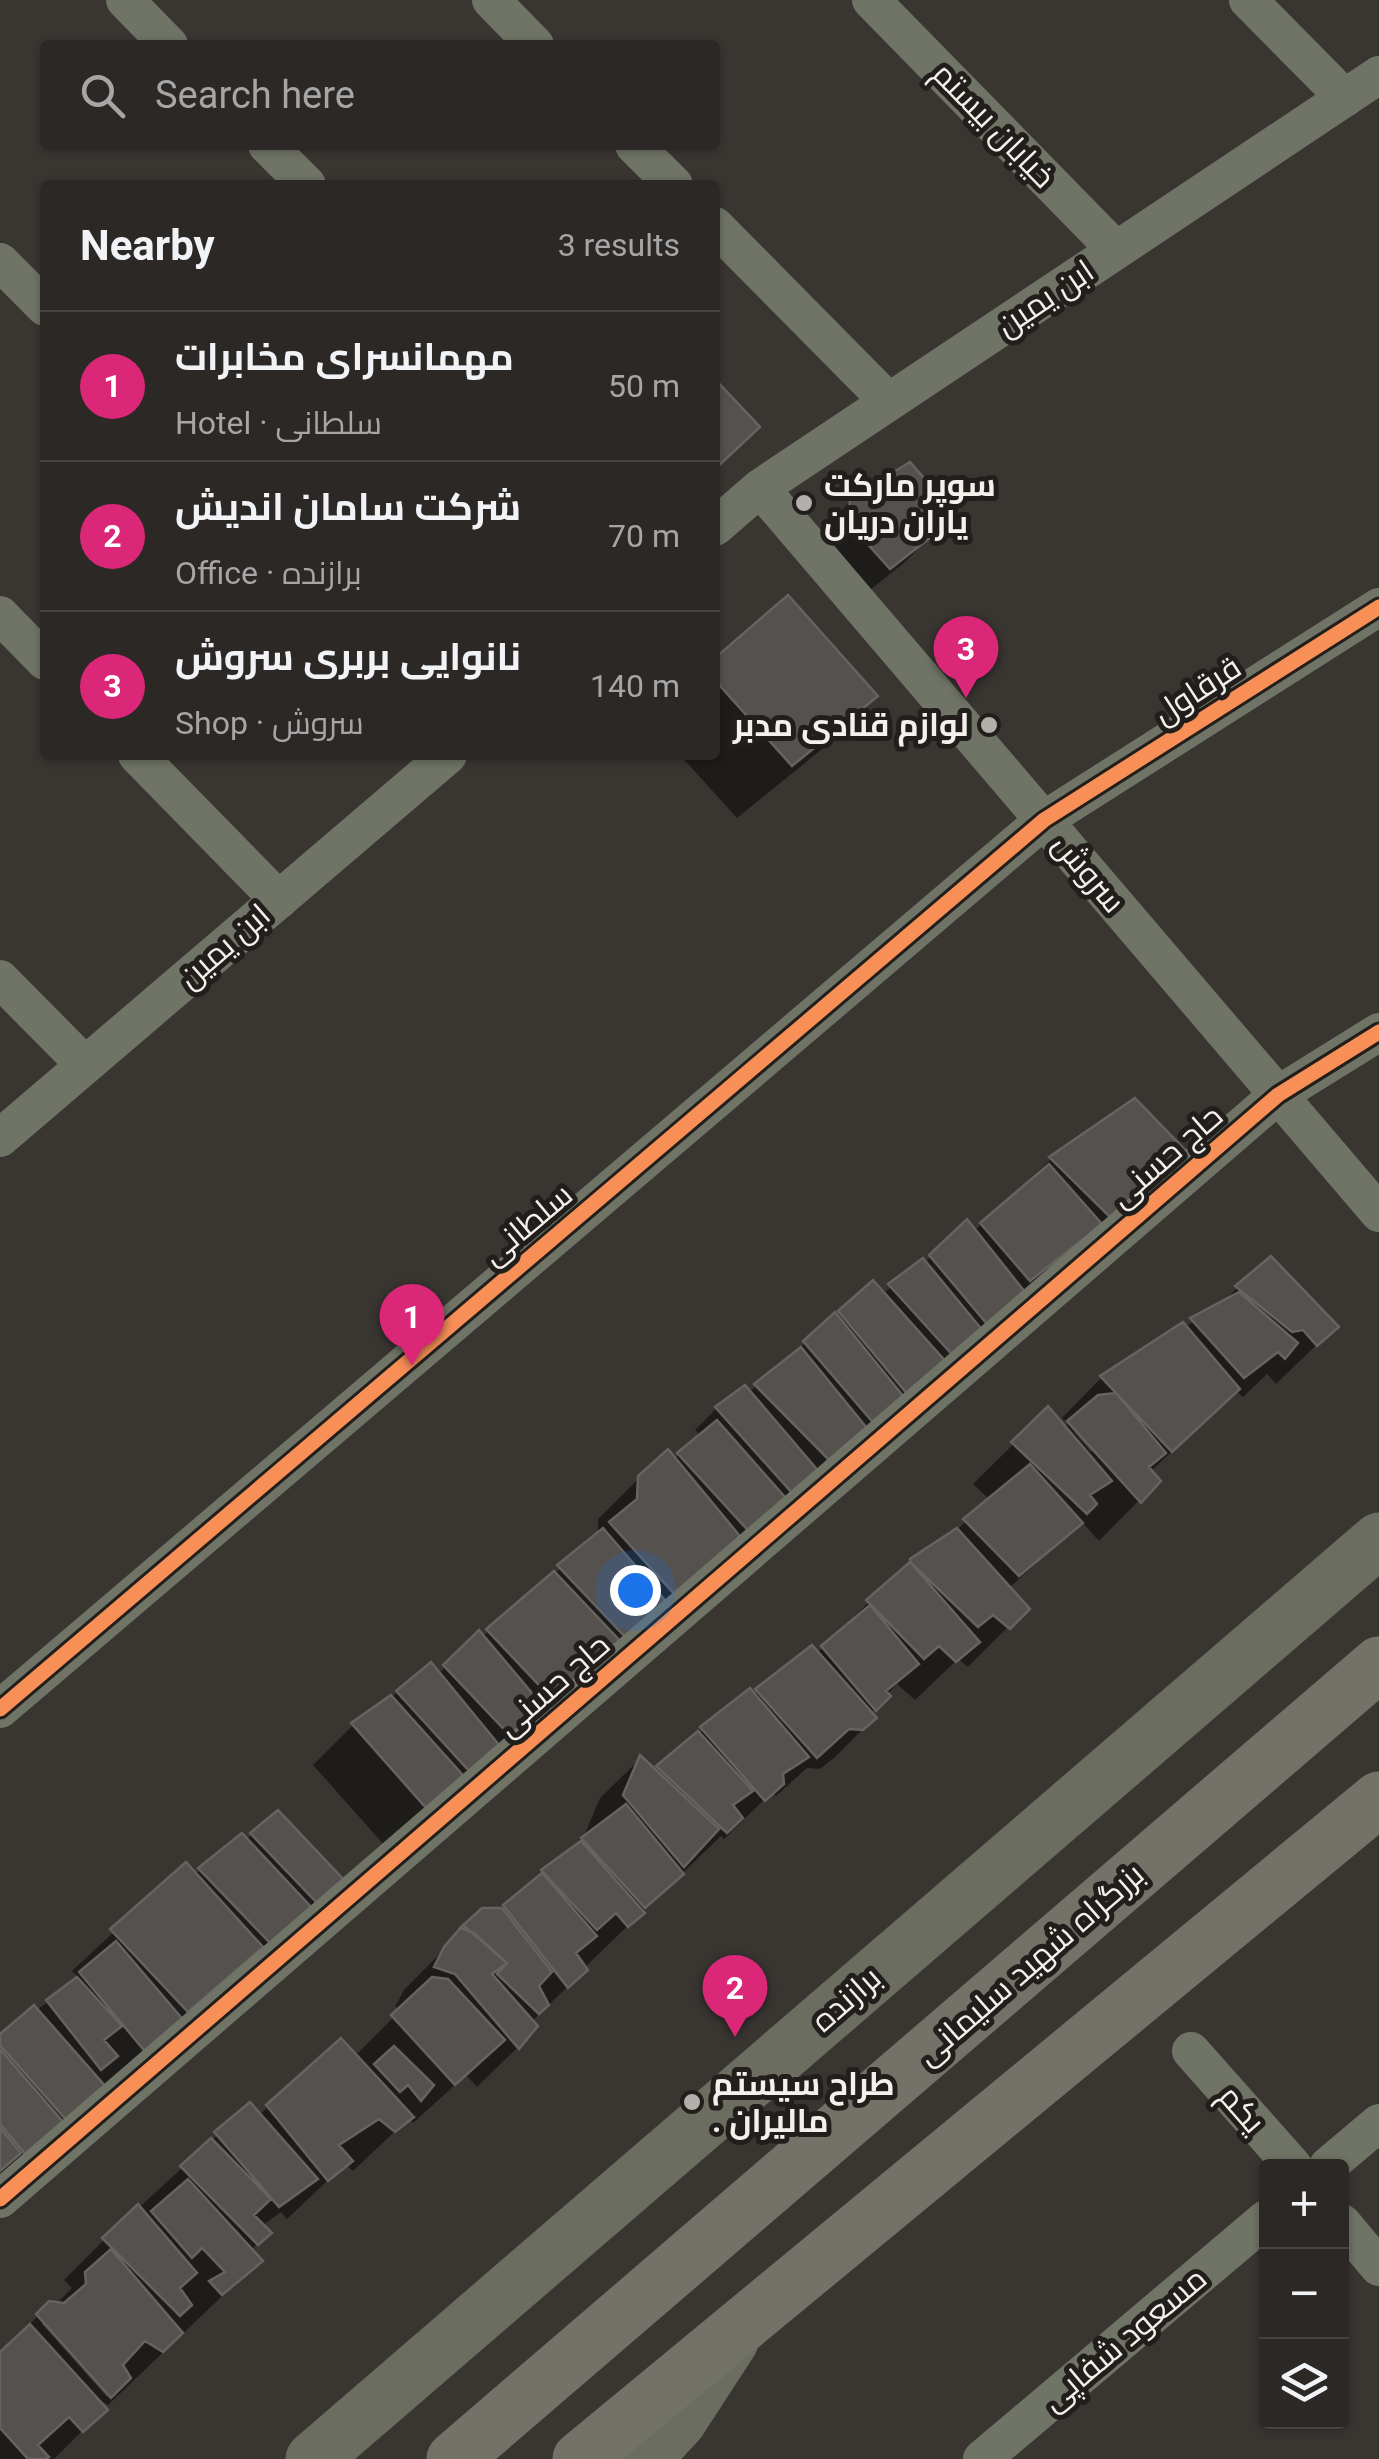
<!DOCTYPE html>
<meta charset="utf-8">
<style>
body{margin:0;font-family:Roboto,Cairo,sans-serif;background:#33302e;color:#f1f3f6}
.controls{position:absolute;right:30px;bottom:30px;display:grid;overflow:hidden;border-radius:10px;box-shadow:0 2px 8px #0004}
.controls button{width:90px;height:90px;display:grid;place-items:center;padding:0;border:0;border-bottom:2px solid #474443;background:#2b2826;color:#f1f3f6;font:50px sans-serif}
.you{position:absolute;left:635px;top:1590px;width:35px;height:35px;margin:-25px;border:8px solid #fff;border-radius:50%;background:#1a73e8;box-shadow:0 0 0 15px #1a73e833}
.badge{display:grid;place-items:center;width:65px;height:65px;border-radius:50%;background:#db2777;color:#fff;font-size:32px;font-weight:700}
.pin{position:absolute;translate:-50% -82px;filter:drop-shadow(0 2px 5px #0008)}
.pin::after{content:'';position:absolute;top:52px;width:35px;height:30px;background:inherit;clip-path:polygon(0 0,100% 0,50% 100%)}
.list{margin:0;padding:0;list-style:none}
h2{display:flex;justify-content:space-between;align-items:center;height:130px;margin:0;padding:0 40px;font-size:42px}
h2 small{font-size:32px;font-weight:400;color:#a6a6a7}
.list li{display:grid;grid-template-columns:65px 1fr auto;gap:30px;align-items:center;box-sizing:border-box;height:150px;padding:0 40px;border-top:2px solid #474443}
.list b{display:block;font-size:38px;white-space:nowrap}
.list p{margin:0;font-size:32px;white-space:nowrap;color:#a6a6a7}
.list em{font-size:32px;font-style:normal;color:#a6a6a7}
.icon{flex:none;width:55px;height:55px;fill:none;stroke:currentColor;stroke-width:2;stroke-linecap:round;stroke-linejoin:round}
.map{position:relative;flex:none;width:1379px;height:2459px;overflow:hidden}
.search{position:absolute;background:#2b2826;box-shadow:0 2px 8px #0004;left:40px;top:40px;width:680px;height:110px;display:flex;align-items:center;gap:25px;box-sizing:border-box;padding:0 35px;border-radius:10px;color:#a6a6a7;font-size:38px}
.panel{position:absolute;background:#2b2826;box-shadow:0 2px 8px #0004;left:40px;top:180px;width:680px;height:580px;border-radius:10px}
.map>svg:first-child{display:block}
.shadow{fill:#0007;fill-rule:evenodd}
.building{fill:#54514e;stroke:#666360;stroke-width:2.5}
.lines{fill:none;stroke-linecap:round;stroke-linejoin:round}
.street{stroke:#707467;stroke-width:38}
.secondary{stroke:#6b6d60;stroke-width:55}
.highway{stroke:#727269;stroke-width:55}
.cycleway-casing{stroke:#211e1b;stroke-width:21}
.cycleway{stroke:#f78f57;stroke-width:15}
.poi-dot{fill:#b3afaa;stroke:#211e1b;stroke-width:4}
.labels{text-anchor:middle;stroke-width:10;stroke-linejoin:round;paint-order:stroke}
.street-label{font-size:32px;fill:#f4f0eb;stroke:#211e1b}
.poi-label{font-size:32px;font-weight:bold;fill:#f4f0eb;stroke:#211e1b;text-anchor:start}
</style>
<div class="map">
<svg width="1379" height="2459" viewBox="0 0 1379 2459">
<rect width="100%" height="100%" fill="#393632"/>
<path class="shadow" d="M 851,501 L 932,508 L 945,522 L 905,562 L 849,607 L 810,542 Z
M 715,662 L 875,696 L 821,750 L 737,818 L 680,755 L 715,755 Z
M 1135,1101 L 1184,1152 L 393,1855 L 313,1765 L 353,1725 L 398,1692 L 438,1674 L 479,1634 L 482,1637 L 598,1536 L 598,1519 L 639,1478 L 673,1460 L 701,1436 L 695,1430 L 716,1409 L 744,1388 L 748,1393 L 873,1283 L 882,1294 L 924,1263 L 967,1222 L 974,1231 L 1051,1159 Z
M 1237,1288 L 1335,1327 L 1276,1384 L 1267,1374 L 1243,1397 L 1236,1391 L 1150,1472 L 1158,1481 L 1099,1541 L 1082,1522 L 1008,1589 L 1026,1609 L 968,1667 L 958,1659 L 915,1700 L 897,1684 L 870,1714 L 874,1718 L 834,1758 L 820,1769 L 807,1768 L 776,1796 L 772,1792 L 724,1839 L 721,1836 L 584,1968 L 585,1970 L 531,2022 L 534,2026 L 517,2048 L 477,2087 L 466,2075 L 413,2123 L 409,2118 L 353,2171 L 345,2164 L 287,2219 L 281,2212 L 262,2226 L 268,2233 L 250,2251 L 259,2261 L 108,2405 L 95,2397 L 104,2409 L 54,2459 L 0,2459 L 0,2354 L 50,2304 L 56,2304 L 72,2288 L 64,2280 L 104,2240 L 250,2105 L 259,2115 L 268,2107 L 355,2056 L 402,2009 L 395,2007 L 404,1990 L 483,1910 L 501,1910 L 542,1872 L 586,1838 L 584,1836 L 600,1798 L 640,1759 L 654,1772 L 749,1692 L 753,1695 L 816,1654 L 912,1560 L 952,1534 L 990,1500 L 973,1484 L 1048,1410 L 1063,1428 L 1068,1424 L 1062,1418 L 1101,1378 L 1219,1306 ZM 1077,1429 L 1095,1448 L 1091,1452 L 1074,1432 ZM 45,2321 L 110,2393 L 107,2397 L 42,2324 Z
M 252,1834 L 342,1881 L 0,2181 L 0,2037 L 68,1987 L 78,1977 L 72,1971 L 185,1866 L 194,1875 L 242,1836 L 246,1840 Z"/>
<path class="building" d="M 715,379 L 760,427 L 715,469 Z
M 910,462 L 943,500 L 935,507 L 949,523 L 890,569 L 848,522 L 850,499 Z
M 788,595 L 878,696 L 792,766 L 720,686 L 715,668 L 715,658 Z
M 1135,1098 L 1187,1152 L 1111,1218 L 1049,1157 Z
M 1049,1164 L 1102,1224 L 1030,1281 L 980,1223 Z
M 967,1219 L 1025,1292 L 987,1324 L 929,1255 Z
M 1271,1256 L 1339,1327 L 1317,1346 L 1303,1330 L 1292,1332 L 1235,1286 Z
M 923,1258 L 983,1331 L 957,1360 L 888,1284 Z
M 873,1280 L 947,1363 L 909,1396 L 838,1311 Z
M 1239,1292 L 1298,1343 L 1285,1359 L 1278,1352 L 1244,1378 L 1190,1318 Z
M 835,1312 L 908,1402 L 877,1427 L 803,1341 Z
M 1183,1322 L 1240,1389 L 1172,1452 L 1100,1376 Z
M 801,1347 L 871,1433 L 834,1465 L 754,1384 Z
M 745,1385 L 821,1474 L 794,1495 L 715,1407 Z
M 1116,1393 L 1166,1453 L 1149,1467 L 1161,1481 L 1141,1503 L 1067,1421 L 1098,1395 Z
M 1048,1406 L 1112,1481 L 1090,1495 L 1097,1504 L 1087,1514 L 1011,1442 Z
M 717,1420 L 791,1504 L 755,1538 L 677,1453 Z
M 668,1449 L 744,1541 L 677,1597 L 609,1522 L 637,1499 L 638,1476 Z
M 1030,1464 L 1083,1523 L 1019,1576 L 963,1519 Z
M 603,1528 L 670,1606 L 629,1641 L 557,1565 Z
M 957,1528 L 1030,1609 L 1010,1629 L 993,1615 L 978,1627 L 910,1562 L 910,1559 Z
M 910,1562 L 980,1642 L 956,1662 L 939,1646 L 924,1659 L 866,1600 Z
M 554,1571 L 622,1643 L 553,1700 L 486,1629 Z
M 870,1605 L 919,1664 L 886,1691 L 891,1696 L 876,1711 L 821,1646 Z
M 479,1630 L 547,1711 L 517,1743 L 443,1665 Z
M 812,1645 L 877,1718 L 863,1730 L 849,1729 L 817,1758 L 755,1689 Z
M 431,1662 L 500,1746 L 470,1772 L 396,1691 Z
M 750,1688 L 809,1757 L 783,1774 L 784,1784 L 765,1801 L 700,1727 Z
M 391,1695 L 469,1782 L 434,1817 L 351,1723 Z
M 698,1731 L 753,1791 L 733,1805 L 743,1818 L 727,1833 L 656,1766 Z
M 640,1755 L 719,1829 L 684,1867 L 623,1795 Z
M 626,1804 L 684,1874 L 645,1908 L 581,1838 Z
M 278,1810 L 345,1881 L 319,1905 L 250,1833 Z
M 242,1833 L 312,1908 L 271,1944 L 198,1868 Z
M 581,1841 L 645,1913 L 628,1927 L 616,1913 L 597,1930 L 541,1870 Z
M 186,1862 L 263,1947 L 188,2012 L 110,1929 Z
M 542,1873 L 597,1936 L 576,1953 L 588,1970 L 568,1988 L 503,1905 Z
M 482,1908 L 502,1908 L 552,1972 L 539,1986 L 549,2005 L 539,2014 L 497,1974 L 507,1963 L 474,1933 L 460,1928 Z
M 463,1925 L 507,1963 L 492,1974 L 538,2026 L 519,2049 L 455,1974 L 434,1967 L 444,1947 Z
M 116,1941 L 186,2023 L 148,2055 L 79,1972 Z
M 77,1977 L 122,2026 L 104,2040 L 118,2056 L 101,2070 L 46,2000 Z
M 432,1977 L 448,1979 L 505,2040 L 455,2085 L 391,2015 Z
M 34,2005 L 106,2087 L 68,2122 L 0,2045 L 0,2034 Z
M 341,2038 L 414,2117 L 395,2132 L 379,2119 L 339,2145 L 353,2161 L 328,2181 L 266,2105 Z
M 394,2046 L 434,2085 L 421,2101 L 408,2085 L 400,2092 L 374,2064 Z
M 0,2049 L 64,2123 L 27,2156 L 0,2124 Z
M 250,2102 L 318,2179 L 279,2207 L 214,2132 Z
M 0,2128 L 21,2153 L 0,2171 Z
M 211,2138 L 271,2199 L 254,2215 L 272,2233 L 258,2245 L 180,2166 Z
M 188,2179 L 263,2261 L 222,2295 L 209,2281 L 225,2272 L 202,2248 L 192,2258 L 151,2211 Z
M 138,2204 L 197,2273 L 180,2288 L 192,2305 L 180,2316 L 102,2238 Z
M 111,2249 L 183,2333 L 163,2352 L 145,2341 L 123,2365 L 131,2378 L 111,2398 L 36,2314 L 49,2301 L 64,2303 L 86,2284 L 85,2272 Z
M 30,2324 L 108,2410 L 83,2432 L 69,2417 L 38,2445 L 49,2457 L 46,2459 L 28,2459 L 0,2428 L 0,2352 Z"/>
<g class="lines">
<path class="street" d="M 125,0 L 169,45
M 491,0 L 535,45
M 871,0 L 1116,250
M 1248,0 L 1345,98
M 267,145 L 307,185
M 634,145 L 674,185
M 715,226 L 889,402
M 0,262 L 45,307
M 760,488 L 1379,1213
M 715,527 L 760,488 L 1379,75
M 0,615 L 45,661
M 137,755 L 279,900
M 0,979 L 85,1065
M 0,1138 L 448,755
M 0,1709 L 1044,820 L 1379,607
M 1191,2051 L 1293,2166
M 1328,2166 L 1379,2123
M 0,2199 L 1278,1095 L 1379,1032
M 1342,2223 L 1379,2267
M 982,2459 L 1266,2219"/>
<path class="secondary" d="M 313,2459 L 1379,1540
M 644,2459 L 679,2421 L 731,2341"/>
<path class="highway" d="M 454,2459 L 1379,1664
M 580,2459 L 1379,1799"/>
<g class="cycleway-casing">
<path id="cycleway" d="M 0,1709 L 1044,820 L 1379,607
M 0,2199 L 1278,1095 L 1379,1032"/>
</g>
<use href="#cycleway" class="cycleway"/>
</g>
<g class="poi-dot">
<circle cx="804" cy="503" r="10"/>
<circle cx="989" cy="725" r="10"/>
<circle cx="692" cy="2102" r="10"/>
</g>
<g class="labels">
<g class="street-label">
<text transform="translate(994 125) rotate(46)" y="11">خیابان بیستم</text>
<text transform="translate(1045 298) rotate(-34)" y="11">ابن یمین</text>
<text transform="translate(1197 690) rotate(-33)" y="11">قرقاول</text>
<text transform="translate(1089 873) rotate(50)" y="11">سروش</text>
<text transform="translate(224 946) rotate(-41)" y="11">ابن یمین</text>
<text transform="translate(1166 1156) rotate(-41)" y="11">حاج حسنی</text>
<text transform="translate(527 1224) rotate(-40)" y="11">سلطانی</text>
<text transform="translate(553 1685) rotate(-41)" y="11">حاج حسنی</text>
<text transform="translate(1030 1964) rotate(-41)" y="11">بزرگراه شهید سلیمانی</text>
<text transform="translate(846 1999) rotate(-41)" y="11">برازنده</text>
<text transform="translate(1242 2109) rotate(49)" y="11">یکم</text>
<text transform="translate(1124 2339) rotate(-40)" y="11">مسعود شفاپی</text>
</g>
<g class="poi-label">
<text x="824" y="496">سوپر مارکت<tspan x="824" dy="37">یاران دریان</tspan></text>
<text x="969" y="736" text-anchor="end">لوازم قنادى مدبر</text>
<text x="712" y="2095">طراح سیستم<tspan x="712" dy="37">. مالیران</tspan></text>
</g>
</g>
</svg>
<div class="controls">
<button>+</button>
<button>−</button>
<button><svg class="icon" aria-label="layers" viewBox="0 0 24 24"><path d="M12 4l9 5-9 5-9-5zM3 14l9 5 9-5"/></svg></button>
</div>
<div class="you"></div>
<div class="pin badge" style="left:412px;top:1366px">1</div>
<div class="pin badge" style="left:735px;top:2037px">2</div>
<div class="pin badge" style="left:966px;top:698px">3</div>
<div class="search"><svg class="icon" aria-label="search" viewBox="0 0 24 24"><circle cx="10" cy="10" r="6"/><path d="M15 15l6 6"/></svg>Search here</div>
<section class="panel">
<h2>Nearby<small>3 results</small></h2>
<ul class="list">
<li><span class="badge">1</span><div><b>مهمانسرای مخابرات</b><p>Hotel · سلطانی</p></div><em>50 m</em></li>
<li><span class="badge">2</span><div><b>شرکت سامان اندیش</b><p>Office · برازنده</p></div><em>70 m</em></li>
<li><span class="badge">3</span><div><b>نانوایی بربری سروش</b><p>Shop · سروش</p></div><em>140 m</em></li>
</ul>
</section>
</div>
